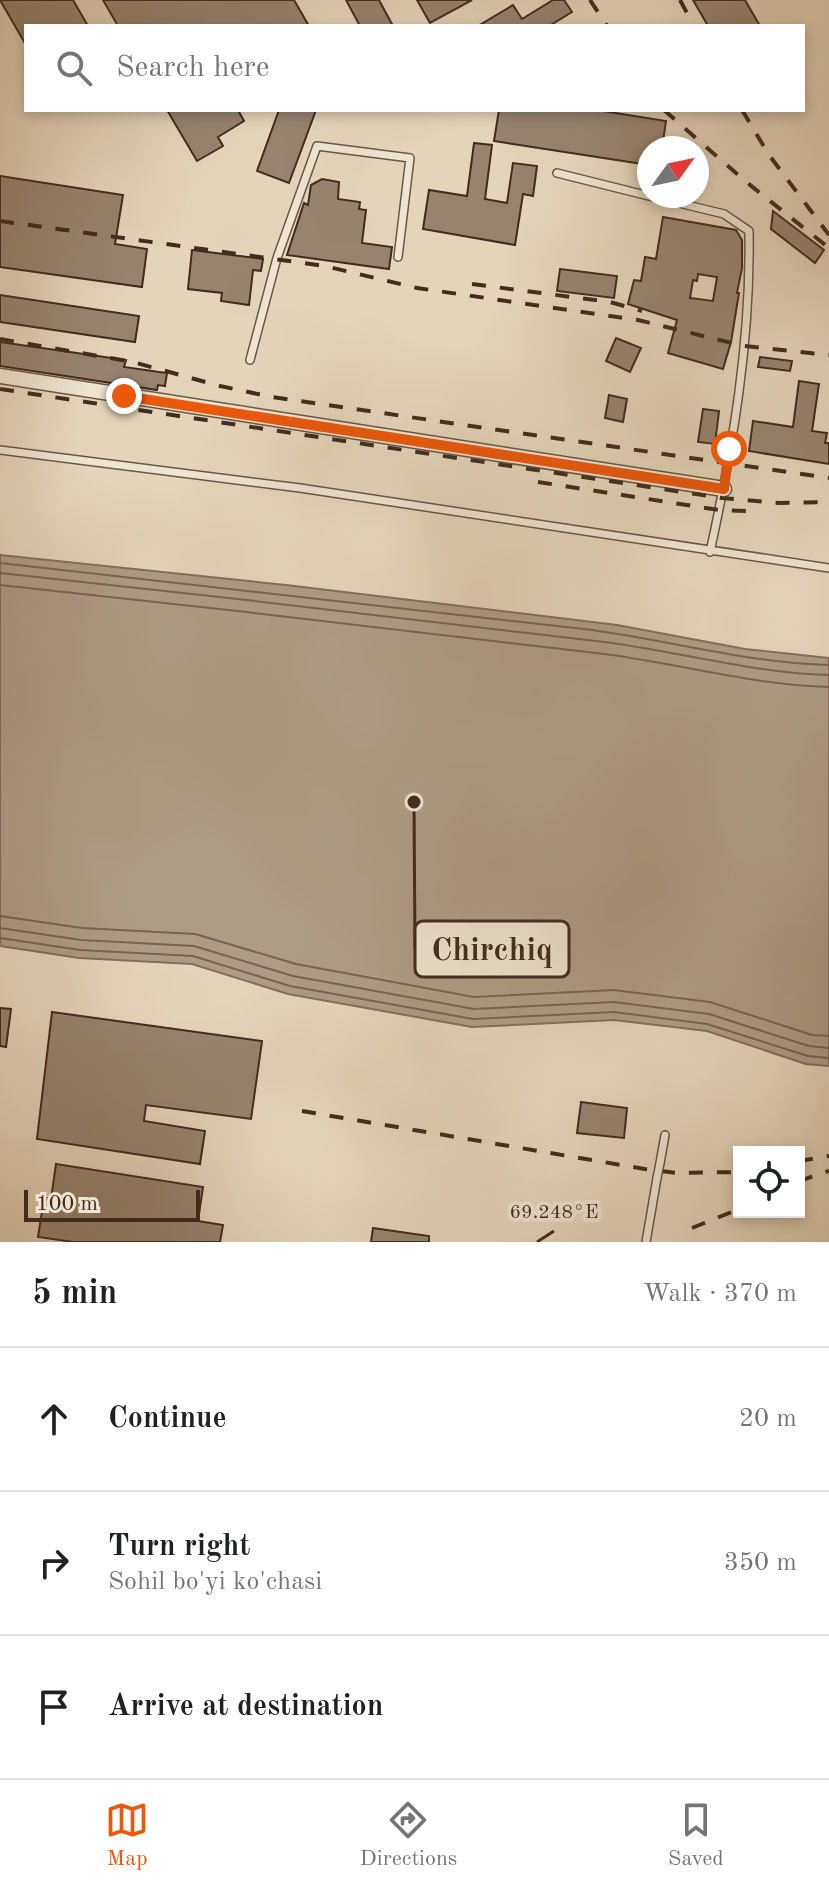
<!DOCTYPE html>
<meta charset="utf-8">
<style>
body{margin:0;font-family:"Old Standard TT",serif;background:#f2f2f2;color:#202124}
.controls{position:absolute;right:24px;bottom:24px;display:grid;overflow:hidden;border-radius:0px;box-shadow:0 4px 12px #0003}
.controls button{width:72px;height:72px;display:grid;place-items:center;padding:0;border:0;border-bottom:2px solid #e0e0e0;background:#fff;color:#202124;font:40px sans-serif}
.compass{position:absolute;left:637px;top:136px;width:72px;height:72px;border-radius:50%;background:#fff;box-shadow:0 4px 12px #0003;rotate:57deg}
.scale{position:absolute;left:24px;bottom:20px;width:176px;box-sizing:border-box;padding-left:8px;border:4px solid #412c20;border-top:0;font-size:22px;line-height:28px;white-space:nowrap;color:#412c20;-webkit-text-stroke:6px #ede4d2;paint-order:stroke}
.stop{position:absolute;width:24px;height:24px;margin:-18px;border:6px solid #ea580c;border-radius:50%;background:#fff}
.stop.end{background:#ea580c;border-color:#fff;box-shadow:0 2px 8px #0008}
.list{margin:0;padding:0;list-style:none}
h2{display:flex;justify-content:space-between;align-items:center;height:104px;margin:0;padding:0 32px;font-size:34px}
h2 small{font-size:26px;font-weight:400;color:#757577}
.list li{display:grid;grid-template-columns:52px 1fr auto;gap:24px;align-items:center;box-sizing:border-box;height:144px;padding:0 32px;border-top:2px solid #e0e0e0}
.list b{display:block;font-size:30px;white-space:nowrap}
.list p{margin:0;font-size:26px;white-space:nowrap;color:#757577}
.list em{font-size:26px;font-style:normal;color:#757577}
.icon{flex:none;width:44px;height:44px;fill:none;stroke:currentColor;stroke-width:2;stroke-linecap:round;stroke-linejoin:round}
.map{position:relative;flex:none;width:829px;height:1242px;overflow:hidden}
.search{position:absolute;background:#fff;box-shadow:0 4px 12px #0003;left:24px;right:24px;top:24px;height:88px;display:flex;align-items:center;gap:20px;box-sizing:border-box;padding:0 28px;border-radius:0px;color:#757577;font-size:30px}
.sheet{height:536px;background:#fff}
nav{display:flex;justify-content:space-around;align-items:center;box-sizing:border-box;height:112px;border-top:2px solid #e0e0e0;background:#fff;font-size:22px;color:#757577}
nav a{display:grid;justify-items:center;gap:4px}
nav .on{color:#ea580c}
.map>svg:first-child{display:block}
.water{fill:#ad9c86;stroke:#826f5d;stroke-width:2}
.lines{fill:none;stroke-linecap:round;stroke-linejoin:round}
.shore{stroke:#776453;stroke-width:2}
.building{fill:#968470;stroke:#412c20;stroke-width:2;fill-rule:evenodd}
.service-casing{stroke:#6a5646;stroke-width:10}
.minor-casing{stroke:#6a5646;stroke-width:17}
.service{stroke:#ede4d2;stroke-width:7}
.minor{stroke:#ede4d2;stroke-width:14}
.rail{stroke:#412c20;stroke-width:4;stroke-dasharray:14 14;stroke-linecap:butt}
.service-bridge-casing{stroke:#6a5646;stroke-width:10;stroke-linecap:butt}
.service-bridge{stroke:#ede4d2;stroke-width:7}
.route{stroke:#ea580c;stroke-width:10}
.ticks{fill:none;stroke:#412c20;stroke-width:3}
.ticks-label{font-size:20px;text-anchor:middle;fill:#412c20;stroke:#ede4d2;stroke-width:8;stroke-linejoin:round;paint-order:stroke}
.leader{fill:none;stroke:#412c20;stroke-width:3}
.callout-dot{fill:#412c20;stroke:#ede4d2;stroke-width:3}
.callout{fill:#ede4d2;stroke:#412c20;stroke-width:3}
.callout-label{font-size:32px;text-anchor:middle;font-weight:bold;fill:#412c20}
</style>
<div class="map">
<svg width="829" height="1242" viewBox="0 0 829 1242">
<rect width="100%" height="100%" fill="#e4d5ba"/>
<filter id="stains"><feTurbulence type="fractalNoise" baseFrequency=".0025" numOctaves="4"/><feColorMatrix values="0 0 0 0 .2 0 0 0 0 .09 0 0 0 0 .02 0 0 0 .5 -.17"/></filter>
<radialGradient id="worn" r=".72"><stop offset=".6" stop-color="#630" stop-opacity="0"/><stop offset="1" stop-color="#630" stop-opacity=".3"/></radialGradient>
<path class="water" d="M 0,555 L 286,585 L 617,625 L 745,649 L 829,658 L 829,1066 L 806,1064 L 707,1031 L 614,1020 L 472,1027 L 288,994 L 192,964 L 79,958 L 0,946 Z"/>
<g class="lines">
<path class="shore" d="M 0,563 C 194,585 389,606 584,629 C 665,639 746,663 829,665
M 0,573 C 199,594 397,617 596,641 C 674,650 750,673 829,675
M 0,585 C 199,606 397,629 596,653 C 674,662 750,685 829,687
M 0,916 L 82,928 L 195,934 L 296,964 L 474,997 L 614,990 L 710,1002 L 812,1035 L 829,1036
M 0,928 L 81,940 L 194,946 L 293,976 L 474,1009 L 614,1002 L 709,1014 L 809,1046 L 829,1048
M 0,938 L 80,950 L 193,956 L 290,986 L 473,1019 L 614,1012 L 707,1024 L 808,1056 L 829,1058"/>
</g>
<path class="building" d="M 0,0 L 73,0 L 88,26 L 26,26 L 26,45 Z
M 103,0 L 294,0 L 309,26 L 118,26 Z
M 346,0 L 379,0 L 393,26 L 360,26 Z
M 417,0 L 472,0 L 430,23 Z
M 553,0 L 564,0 L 572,12 L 549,26 L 478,26 L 513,5 L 522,19 Z
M 693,0 L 745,0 L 760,26 L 708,26 Z
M 167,110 L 238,110 L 244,121 L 218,137 L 223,146 L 197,161 Z
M 279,110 L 316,110 L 289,183 L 257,171 Z
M 499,110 L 597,110 L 666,121 L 662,148 L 649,148 L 649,165 L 494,141 Z
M 474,143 L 492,145 L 485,199 L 507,203 L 513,163 L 537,166 L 533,196 L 523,194 L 515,245 L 423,229 L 429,190 L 467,196 Z
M 0,176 L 123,195 L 115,244 L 147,249 L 142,287 L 0,267 Z
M 322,179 L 339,182 L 338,199 L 360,202 L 359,209 L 366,210 L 362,243 L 392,247 L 389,269 L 287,255 L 304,203 L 308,205 L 311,185 Z
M 773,211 L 824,250 L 815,263 L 771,229 Z
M 663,217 L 736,230 L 742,240 L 742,268 L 737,293 L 739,293 L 731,342 L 723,369 L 668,353 L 677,320 L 628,304 L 634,280 L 641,281 L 645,257 L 656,259 ZM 698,274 L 717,277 L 713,301 L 690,298 L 693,280 L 697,281 Z
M 192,250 L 263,259 L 261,271 L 253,270 L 249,305 L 221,301 L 222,293 L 188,289 Z
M 560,269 L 617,276 L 614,298 L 557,291 Z
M 0,295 L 139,316 L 135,342 L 0,322 Z
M 616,338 L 641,348 L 630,372 L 606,361 Z
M 0,342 L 126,360 L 124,367 L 167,373 L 165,386 L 158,385 L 157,390 L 0,366 Z
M 760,357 L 792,361 L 790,371 L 758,367 Z
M 799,381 L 819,384 L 812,431 L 827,433 L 825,443 L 829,443 L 829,464 L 749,451 L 753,421 L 793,427 Z
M 609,395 L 627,399 L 623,422 L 605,418 Z
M 703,409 L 719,411 L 715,444 L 698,442 Z
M 0,1008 L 11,1009 L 6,1047 L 0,1046 Z
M 52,1012 L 262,1041 L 251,1119 L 146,1105 L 144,1121 L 205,1131 L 200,1164 L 37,1139 Z
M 581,1102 L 627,1108 L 624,1138 L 577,1133 Z
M 56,1164 L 203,1187 L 198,1221 L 223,1225 L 220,1242 L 73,1242 L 38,1237 L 44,1198 L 51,1199 Z
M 373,1228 L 429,1236 L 429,1242 L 371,1242 Z"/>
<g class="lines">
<g class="service-casing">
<path id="service" d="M 557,173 L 649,196
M 650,196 L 724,214 L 749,231 C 751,339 733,447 710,552
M 250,360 L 277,258 L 317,146 L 410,158 L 398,257
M 0,450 L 300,488 L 829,568
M 660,1163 L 665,1135
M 646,1242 L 657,1178"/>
</g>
<g class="minor-casing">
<path id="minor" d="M 0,376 L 724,489"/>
</g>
<use href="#service" class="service"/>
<use href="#minor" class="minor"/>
<path class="rail" d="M 590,0 L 607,26
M 680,0 L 694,26
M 664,110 L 745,181 L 829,248
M 742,110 L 769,155 L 829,235
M 0,221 L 325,266 L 417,288 L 638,320 L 744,346 L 829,355
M 472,284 L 610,302 L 642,311
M 0,339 L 133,362 L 220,386 L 272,397 L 829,478
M 0,389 L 722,498 L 779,503 L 829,502
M 538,482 L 719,510 L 748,511
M 302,1111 L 645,1169 L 676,1173 L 739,1172
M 799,1161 L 829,1156
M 799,1181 L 829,1171
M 692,1228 L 739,1209"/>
<g class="service-bridge-casing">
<path id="service-bridge" d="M 657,1178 L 660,1163"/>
</g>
<use href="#service-bridge" class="service-bridge"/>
</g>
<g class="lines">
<path class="route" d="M 124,396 L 724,489 L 729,449"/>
</g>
<path class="ticks" d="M 537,1242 L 554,1231"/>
<g class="ticks-label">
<text x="554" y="1218">69.248°E</text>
</g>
<path class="leader" d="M414 802L415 949"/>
<circle class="callout-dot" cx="414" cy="802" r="8"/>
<rect class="callout" x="415" y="921" width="154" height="56" rx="8"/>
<g class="callout-label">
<text x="492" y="960">Chirchiq</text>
</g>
<rect width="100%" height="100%" filter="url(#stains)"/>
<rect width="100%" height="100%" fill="url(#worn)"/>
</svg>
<div class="controls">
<button><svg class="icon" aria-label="locate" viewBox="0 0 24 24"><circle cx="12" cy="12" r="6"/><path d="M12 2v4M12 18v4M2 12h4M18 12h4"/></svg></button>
</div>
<svg class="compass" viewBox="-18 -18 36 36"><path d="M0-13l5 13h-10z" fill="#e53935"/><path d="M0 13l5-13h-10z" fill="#757577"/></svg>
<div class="scale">100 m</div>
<div class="stop" style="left:729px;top:449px"></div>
<div class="stop end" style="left:124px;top:396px"></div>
<div class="search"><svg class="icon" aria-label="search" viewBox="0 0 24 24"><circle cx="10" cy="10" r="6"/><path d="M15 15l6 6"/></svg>Search here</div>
</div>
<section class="sheet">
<h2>5 min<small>Walk · 370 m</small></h2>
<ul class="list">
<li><svg class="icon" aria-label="ahead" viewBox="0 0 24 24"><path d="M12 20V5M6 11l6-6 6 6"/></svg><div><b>Continue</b></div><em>20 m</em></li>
<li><svg class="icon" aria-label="right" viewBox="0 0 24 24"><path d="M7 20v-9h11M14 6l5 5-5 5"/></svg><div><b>Turn right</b><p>Sohil bo'yi ko'chasi</p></div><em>350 m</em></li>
<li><svg class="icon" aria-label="arrive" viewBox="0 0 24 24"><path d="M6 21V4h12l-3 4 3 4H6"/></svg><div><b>Arrive at destination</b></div></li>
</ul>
</section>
<nav>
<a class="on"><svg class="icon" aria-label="map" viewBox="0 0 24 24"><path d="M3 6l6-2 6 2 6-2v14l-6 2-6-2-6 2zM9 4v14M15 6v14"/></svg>Map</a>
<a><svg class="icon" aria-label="directions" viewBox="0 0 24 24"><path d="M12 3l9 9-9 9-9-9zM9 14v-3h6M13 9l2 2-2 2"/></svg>Directions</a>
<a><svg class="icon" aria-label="saved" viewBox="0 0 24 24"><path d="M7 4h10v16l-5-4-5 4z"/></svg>Saved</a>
</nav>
